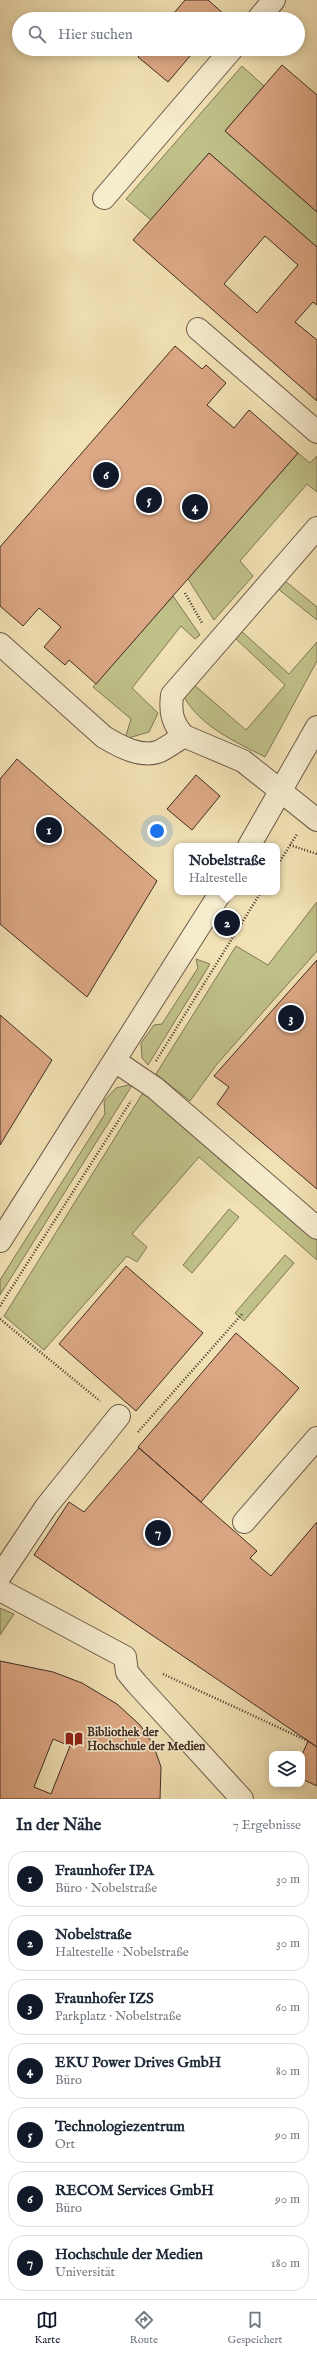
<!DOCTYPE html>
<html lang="de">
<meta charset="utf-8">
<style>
body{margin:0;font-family:"IM FELL English",serif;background:#f6f6f7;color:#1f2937}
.controls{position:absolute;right:12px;bottom:12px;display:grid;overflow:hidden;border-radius:8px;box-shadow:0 2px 10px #0003}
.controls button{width:36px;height:36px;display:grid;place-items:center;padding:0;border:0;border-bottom:1px solid #e0e1e3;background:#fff;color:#1f2937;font:20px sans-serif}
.you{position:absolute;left:157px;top:831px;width:14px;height:14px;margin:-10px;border:3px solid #fff;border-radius:50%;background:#1a73e8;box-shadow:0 0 0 6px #1a73e833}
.badge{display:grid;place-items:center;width:26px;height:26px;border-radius:50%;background:#111827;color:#fff;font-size:13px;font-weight:700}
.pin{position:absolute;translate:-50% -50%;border:2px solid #fff;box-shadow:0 1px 4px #0006}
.popup{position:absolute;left:174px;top:843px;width:106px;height:52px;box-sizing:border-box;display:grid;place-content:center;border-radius:8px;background:#fff;filter:drop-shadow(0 1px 3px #0005);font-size:13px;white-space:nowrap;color:#747a83}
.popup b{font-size:15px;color:#1f2937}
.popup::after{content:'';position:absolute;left:50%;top:100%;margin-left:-8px;border:8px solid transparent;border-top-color:#fff}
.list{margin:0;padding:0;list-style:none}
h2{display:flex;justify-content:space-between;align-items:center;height:52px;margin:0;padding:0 16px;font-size:17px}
h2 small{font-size:13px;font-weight:400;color:#747a83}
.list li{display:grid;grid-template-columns:26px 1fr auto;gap:12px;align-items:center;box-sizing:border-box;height:56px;margin:0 8px 8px;padding:0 8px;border:1px solid #e0e1e3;border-radius:16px}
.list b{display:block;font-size:15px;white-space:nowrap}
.list p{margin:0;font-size:13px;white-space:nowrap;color:#747a83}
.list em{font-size:13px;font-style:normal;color:#747a83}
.icon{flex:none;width:22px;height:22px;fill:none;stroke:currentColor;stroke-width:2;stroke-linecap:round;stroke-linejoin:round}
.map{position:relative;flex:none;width:317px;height:1799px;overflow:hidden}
.search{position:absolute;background:#fff;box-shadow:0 2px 10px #0003;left:12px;right:12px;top:12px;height:44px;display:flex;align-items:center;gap:10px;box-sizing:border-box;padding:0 14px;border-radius:22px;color:#747a83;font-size:15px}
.sheet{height:500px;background:#fff}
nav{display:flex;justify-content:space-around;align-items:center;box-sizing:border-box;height:56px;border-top:1px solid #e0e1e3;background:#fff;font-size:11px;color:#747a83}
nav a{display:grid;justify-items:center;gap:2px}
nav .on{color:#111827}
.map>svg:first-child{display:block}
.green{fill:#c0c189;stroke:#807757}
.building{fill:#dca784;stroke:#402d25;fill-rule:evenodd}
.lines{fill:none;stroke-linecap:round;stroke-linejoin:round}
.minor-casing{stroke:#6c5a49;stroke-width:24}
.path{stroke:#402d25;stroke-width:2.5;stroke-dasharray:1 2;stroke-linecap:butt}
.minor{stroke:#f6ecce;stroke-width:22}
.labels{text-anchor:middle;stroke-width:3;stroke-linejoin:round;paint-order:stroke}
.poi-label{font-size:12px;font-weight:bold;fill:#402d25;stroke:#f6ecce;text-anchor:start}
</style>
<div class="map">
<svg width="317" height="1799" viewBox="0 0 317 1799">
<rect width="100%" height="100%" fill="#f1e1b4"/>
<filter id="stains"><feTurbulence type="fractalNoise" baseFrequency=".005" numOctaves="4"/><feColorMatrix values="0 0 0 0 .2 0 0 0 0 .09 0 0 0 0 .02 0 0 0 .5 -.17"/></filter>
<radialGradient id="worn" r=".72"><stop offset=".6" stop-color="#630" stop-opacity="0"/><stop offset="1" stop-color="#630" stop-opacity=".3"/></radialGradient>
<path class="green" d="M 242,66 L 264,86 L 225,131 L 317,212 L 317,247 L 209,153 L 151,220 L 126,199 Z
M 298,453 L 310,463 L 317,456 L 317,492 L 307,484 L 240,561 L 253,576 L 214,620 L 188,579 Z
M 284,580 L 317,607 L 317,620 L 277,588 Z
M 173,596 L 200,635 L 195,639 L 181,626 L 132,688 L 158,713 L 149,732 L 125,739 L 131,719 L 93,687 Z
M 240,630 L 289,674 L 317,642 L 317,661 L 265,757 C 236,742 201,727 184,697 L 193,684 L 246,730 L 285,685 L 234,637 Z
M 317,902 L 317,951 L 217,1064 L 190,1101 L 156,1074 L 236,946 L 268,965 Z
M 196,959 L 210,964 L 148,1065 L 142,1058 L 141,1043 L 154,1025 L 162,1024 L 198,968 Z
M 133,1084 L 0,1295 L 0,1280 L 105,1114 L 104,1101 L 116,1088 Z
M 144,1091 L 317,1240 L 317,1260 L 199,1157 L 132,1234 L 147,1247 L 137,1262 L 127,1256 L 44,1350 L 4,1316 Z
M 229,1209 L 239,1217 L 192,1273 L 183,1265 Z
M 285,1255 L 294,1263 L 244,1321 L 235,1313 Z
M 0,1608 L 14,1614 L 0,1635 Z"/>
<path class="building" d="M 185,0 L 208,0 L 225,15 L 222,19 L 169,19 Z
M 144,49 L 196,49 L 168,82 L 138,57 Z
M 282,65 L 317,95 L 317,212 L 225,131 Z
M 209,153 L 317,247 L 317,305 L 313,302 L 295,322 L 317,340 L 317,401 L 133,240 ZM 265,236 L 298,265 L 257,313 L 224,284 Z
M 175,346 L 202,369 L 206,365 L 226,383 L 207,405 L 234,428 L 249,410 L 298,453 L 96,684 L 69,660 L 65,665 L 44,647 L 61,627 L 39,608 L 23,626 L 0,606 L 0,547 Z
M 17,759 L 157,881 L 87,997 L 0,924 L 0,779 Z
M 196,775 L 220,796 L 192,830 L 167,809 Z
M 317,960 L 317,1189 L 217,1104 L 229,1087 L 214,1076 Z
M 0,1015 L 52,1060 L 0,1145 Z
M 126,1266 L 203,1333 L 136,1411 L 59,1344 Z
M 236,1333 L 299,1388 L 201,1502 L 138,1447 Z
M 139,1448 L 257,1551 L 250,1558 L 271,1576 L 317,1522 L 317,1747 L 34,1555 L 69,1502 L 84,1512 Z
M 0,1661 L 53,1672 L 82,1683 L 117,1704 L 140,1725 L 153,1744 L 161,1767 L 160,1799 L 0,1799 ZM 53,1739 L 70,1746 L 51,1794 L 34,1787 Z
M 308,1741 L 317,1747 L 317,1786 L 302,1779 L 302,1755 Z"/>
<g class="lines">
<g class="minor-casing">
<path id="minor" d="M 258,19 L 274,0
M 104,198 L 232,49
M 198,329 L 317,432
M 0,644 L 104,737 C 119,746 142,759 160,751 C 168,747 176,741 184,736 L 243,761 L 317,820
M 184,736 C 172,723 170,712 172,695 L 317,528
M 249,846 L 317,727
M 115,1061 L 155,1088 L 317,1228
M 0,1241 L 221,892
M 244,1522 L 317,1438
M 0,1576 L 46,1507 L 119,1416
M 0,1590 L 125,1657 L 127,1672 L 137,1684 L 242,1799"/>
</g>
<path class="path" d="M 185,593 L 202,623
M 290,845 L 317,854
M 277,866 L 297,834
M 156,1061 L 261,892
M 0,1306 L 131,1101
M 0,1319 L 100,1401
M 138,1432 L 243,1313
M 163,1674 L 308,1741"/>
<use href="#minor" class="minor"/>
</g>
<defs>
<g id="library-bare" transform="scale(1.38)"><path d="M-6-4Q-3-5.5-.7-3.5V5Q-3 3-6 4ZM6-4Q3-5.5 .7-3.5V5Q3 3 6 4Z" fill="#8f2418" stroke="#f6ecce" stroke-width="2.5" paint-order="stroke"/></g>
</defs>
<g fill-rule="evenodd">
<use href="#library-bare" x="74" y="1739"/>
</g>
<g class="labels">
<g class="poi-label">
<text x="87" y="1736">Bibliothek der<tspan x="87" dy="14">Hochschule der Medien</tspan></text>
</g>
</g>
<rect width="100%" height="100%" filter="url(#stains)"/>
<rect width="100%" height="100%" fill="url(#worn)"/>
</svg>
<div class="controls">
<button><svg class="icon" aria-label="layers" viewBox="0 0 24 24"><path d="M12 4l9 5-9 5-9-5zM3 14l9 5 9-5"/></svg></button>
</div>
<div class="you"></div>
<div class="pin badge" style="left:49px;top:830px">1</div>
<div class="pin badge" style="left:227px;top:923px">2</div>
<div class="popup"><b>Nobelstraße</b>Haltestelle</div>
<div class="pin badge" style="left:291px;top:1018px">3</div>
<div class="pin badge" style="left:195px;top:507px">4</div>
<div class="pin badge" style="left:149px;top:500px">5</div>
<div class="pin badge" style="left:106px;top:475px">6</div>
<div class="pin badge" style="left:158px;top:1533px">7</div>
<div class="search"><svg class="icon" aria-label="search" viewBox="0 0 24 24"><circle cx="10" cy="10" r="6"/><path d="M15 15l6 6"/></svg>Hier suchen</div>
</div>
<section class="sheet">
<h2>In der Nähe<small>7 Ergebnisse</small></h2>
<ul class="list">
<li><span class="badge">1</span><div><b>Fraunhofer IPA</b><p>Büro · Nobelstraße</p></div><em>30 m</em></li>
<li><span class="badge">2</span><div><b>Nobelstraße</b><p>Haltestelle · Nobelstraße</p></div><em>30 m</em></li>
<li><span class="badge">3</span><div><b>Fraunhofer IZS</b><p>Parkplatz · Nobelstraße</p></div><em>60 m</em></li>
<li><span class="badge">4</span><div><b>EKU Power Drives GmbH</b><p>Büro</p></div><em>80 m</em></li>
<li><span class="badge">5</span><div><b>Technologiezentrum</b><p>Ort</p></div><em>90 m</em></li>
<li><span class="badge">6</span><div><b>RECOM Services GmbH</b><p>Büro</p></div><em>90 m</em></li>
<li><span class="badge">7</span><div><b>Hochschule der Medien</b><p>Universität</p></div><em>180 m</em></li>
</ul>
</section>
<nav>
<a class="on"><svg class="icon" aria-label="map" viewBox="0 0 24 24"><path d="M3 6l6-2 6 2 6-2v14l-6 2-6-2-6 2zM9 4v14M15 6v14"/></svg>Karte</a>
<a><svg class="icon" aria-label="directions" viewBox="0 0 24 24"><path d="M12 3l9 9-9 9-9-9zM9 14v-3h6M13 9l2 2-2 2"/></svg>Route</a>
<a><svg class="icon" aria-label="saved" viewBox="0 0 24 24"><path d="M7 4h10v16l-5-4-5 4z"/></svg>Gespeichert</a>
</nav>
